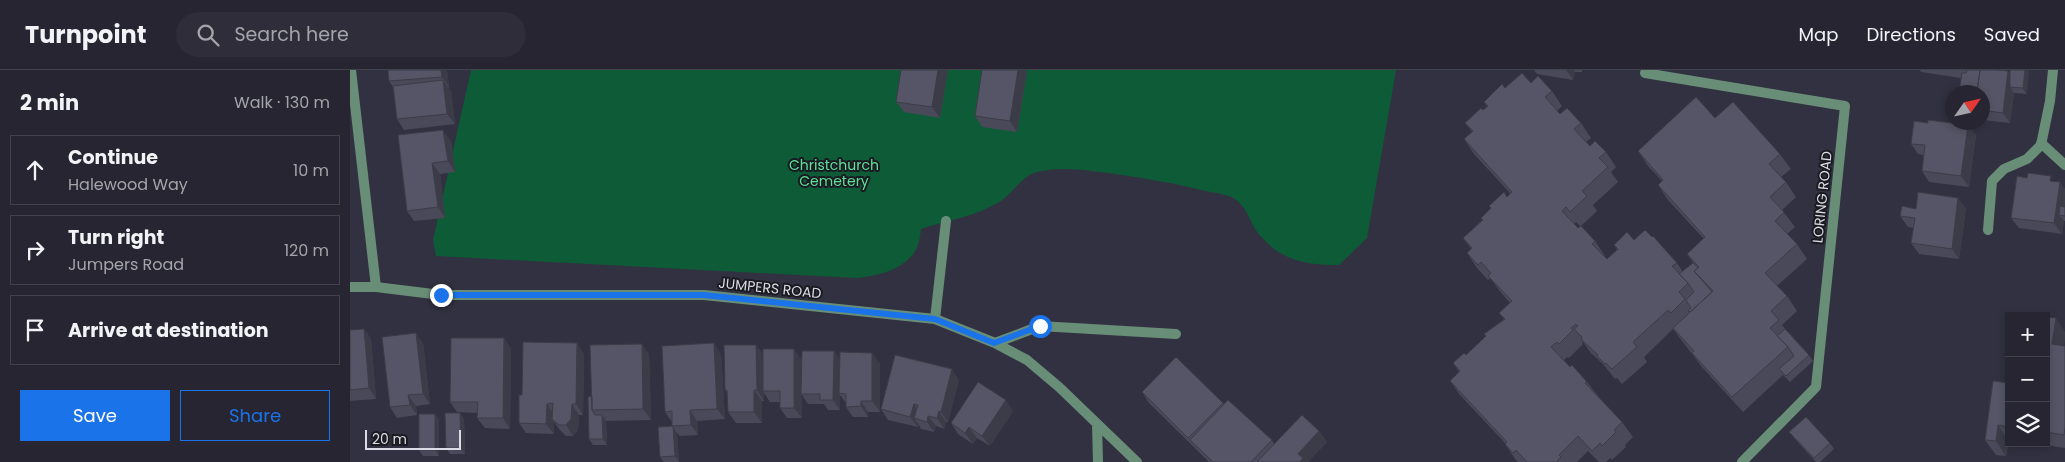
<!DOCTYPE html>
<meta charset="utf-8">
<style>
body{margin:0;font-family:Poppins,sans-serif;background:#2e2d39;color:#f1f3f6}
.controls{position:absolute;right:15px;bottom:15px;display:grid;overflow:hidden;border-radius:0px;box-shadow:0 2px 8px #0003}
.controls button{width:45px;height:45px;display:grid;place-items:center;padding:0;border:0;border-bottom:1px solid #42424d;background:#262531;color:#f1f3f6;font:25px sans-serif}
.compass{position:absolute;left:1595px;top:15px;width:45px;height:45px;border-radius:50%;background:#262531;box-shadow:0 2px 8px #0003;rotate:56deg}
.scale{position:absolute;left:15px;bottom:12px;width:96px;box-sizing:border-box;padding-left:5px;border:2px solid #dbdbe5;border-top:0;font-size:14px;line-height:18px;white-space:nowrap;color:#dbdbe5;-webkit-text-stroke:4px #1a1a21;paint-order:stroke}
.stop{position:absolute;width:15px;height:15px;margin:-11px;border:4px solid #1a73e8;border-radius:50%;background:#fff}
.stop.end{background:#1a73e8;border-color:#fff;box-shadow:0 1px 5px #0008}
.list{margin:0;padding:0;list-style:none}
h2{display:flex;justify-content:space-between;align-items:center;height:65px;margin:0;padding:0 20px;font-size:21px}
h2 small{font-size:16px;font-weight:400;color:#a4a5ab}
.list li{display:grid;grid-template-columns:32px 1fr auto;gap:15px;align-items:center;box-sizing:border-box;height:70px;margin:0 10px 10px;padding:0 10px;border:1px solid #42424d;border-radius:0px}
.list b{display:block;font-size:19px;white-space:nowrap}
.list p{margin:0;font-size:16px;white-space:nowrap;color:#a4a5ab}
.list em{font-size:16px;font-style:normal;color:#a4a5ab}
.actions{display:flex;gap:10px;padding:15px 20px}
.actions a{flex:1;padding:11px 0;border:1px solid #1a73e8;border-radius:0px;text-align:center;font-size:18px;color:#1a73e8}
.actions .main{background:#1a73e8;color:#fff}
.icon{flex:none;width:28px;height:28px;fill:none;stroke:currentColor;stroke-width:2;stroke-linecap:round;stroke-linejoin:round}
.map{position:relative;flex:none;width:1715px;height:392px;overflow:hidden}
header{display:flex;align-items:center;gap:30px;box-sizing:border-box;height:70px;padding:0 25px;background:#262531;border-bottom:1px solid #42424d}
header strong{font-size:24px}
nav{display:flex;gap:28px;margin-inline-start:auto;font-size:18px}
.search{width:350px;height:45px;background:#2e2d39;display:flex;align-items:center;gap:12px;box-sizing:border-box;padding:0 18px;border-radius:28px;color:#a4a5ab;font-size:19px}
main{display:flex}
aside{flex:1;background:#262531}
.map>svg:first-child{display:block}
.green{fill:#0d5c37}
.lines{fill:none;stroke-linecap:round;stroke-linejoin:round}
.service{stroke:#698e77;stroke-width:10}
.minor{stroke:#698e77;stroke-width:10}
.wall{fill:#4a4959;fill-rule:evenodd}
.shaded-wall{fill:#3c3c48}
.building{fill:#565567;stroke:#3c3c48}
.route{stroke:#1a73e8;stroke-width:6}
.labels{text-anchor:middle;stroke-width:4;stroke-linejoin:round;paint-order:stroke}
.park-label{font-size:14px;fill:#60e09b;stroke:#1a1a21}
.street-label{font-size:14px;fill:#dbdbe5;stroke:#1a1a21}
</style>
<header>
<strong>Turnpoint</strong>
<div class="search"><svg class="icon" aria-label="search" viewBox="0 0 24 24"><circle cx="10" cy="10" r="6"/><path d="M15 15l6 6"/></svg>Search here</div>
<nav><a>Map</a><a>Directions</a><a>Saved</a></nav>
</header>
<main>
<aside>
<h2>2 min<small>Walk · 130 m</small></h2>
<ul class="list">
<li><svg class="icon" aria-label="ahead" viewBox="0 0 24 24"><path d="M12 20V5M6 11l6-6 6 6"/></svg><div><b>Continue</b><p>Halewood Way</p></div><em>10 m</em></li>
<li><svg class="icon" aria-label="right" viewBox="0 0 24 24"><path d="M7 20v-9h11M14 6l5 5-5 5"/></svg><div><b>Turn right</b><p>Jumpers Road</p></div><em>120 m</em></li>
<li><svg class="icon" aria-label="arrive" viewBox="0 0 24 24"><path d="M6 21V4h12l-3 4 3 4H6"/></svg><div><b>Arrive at destination</b></div></li>
</ul>
<div class="actions"><a class="main">Save</a><a>Share</a></div>
</aside>
<div class="map">
<svg width="1715" height="392" viewBox="0 0 1715 392">
<rect width="100%" height="100%" fill="#323141"/>
<path class="green" d="M 121,0 L 1046,0 L 1017,168 L 989,195 C 955,195 931,191 908,163 C 899,151 899,140 885,129 C 878,124 864,123 856,121 C 824,113 792,108 759,103 C 736,100 710,96 687,102 C 670,107 664,123 649,132 C 625,147 598,150 571,159 C 570,164 570,170 568,175 C 559,199 528,206 506,208 L 86,186 L 83,170 Z"/>
<g class="lines">
<path class="service" d="M 1295,3 L 1495,36 L 1466,317 L 1392,392"/>
<path class="minor" d="M 1,0 L 26,217
M 1691,73 L 1715,95
M 1638,160 L 1642,111 L 1654,99 L 1677,89 L 1691,75 L 1700,31 L 1703,0
M 0,217 L 26,217 L 91,225 L 354,225 L 585,249 L 645,273 L 677,290 L 709,317 L 787,392
M 585,249 L 596,151
M 645,273 L 690,256 L 826,264
M 747,354 L 748,392"/>
</g>
<path class="wall" d="M 38,0 L 97,0 L 99,17 L 98,17 L 101,21 L 105,54 L 54,60 L 47,49 L 43,17 L 39,11 Z
M 551,0 L 598,0 L 590,48 L 554,42 L 546,32 Z
M 1184,0 L 1232,0 L 1232,2 L 1225,2 L 1223,10 L 1187,4 Z
M 1570,0 L 1647,0 L 1658,1 L 1660,5 L 1660,0 L 1677,24 L 1664,23 L 1660,53 L 1633,50 L 1632,22 L 1609,22 L 1611,8 L 1571,2 Z
M 677,2 L 667,62 L 632,57 L 625,46 Z
M 1181,13 L 1202,21 L 1212,36 L 1207,41 L 1210,44 L 1231,53 L 1241,68 L 1236,72 L 1240,76 L 1256,82 L 1266,97 L 1261,102 L 1268,112 L 1243,135 L 1247,141 L 1231,156 L 1245,171 L 1255,186 L 1254,186 L 1257,189 L 1267,180 L 1264,175 L 1284,170 L 1327,193 L 1333,202 L 1343,193 L 1337,184 L 1354,169 L 1318,130 L 1308,115 L 1312,111 L 1298,96 L 1288,81 L 1365,48 L 1430,84 L 1441,99 L 1431,107 L 1436,112 L 1446,127 L 1432,140 L 1445,157 L 1437,164 L 1447,174 L 1457,189 L 1427,216 L 1437,226 L 1447,241 L 1432,255 L 1459,285 L 1463,291 L 1440,312 L 1433,305 L 1393,342 L 1352,297 L 1323,259 L 1294,287 L 1297,292 L 1272,314 L 1267,308 L 1265,309 L 1253,294 L 1241,283 L 1233,272 L 1232,272 L 1233,274 L 1219,288 L 1217,287 L 1214,290 L 1220,297 L 1237,312 L 1248,326 L 1272,352 L 1283,367 L 1275,375 L 1276,377 L 1262,390 L 1260,388 L 1256,392 L 1249,392 L 1238,381 L 1227,392 L 1168,392 L 1165,389 L 1155,374 L 1156,374 L 1110,325 L 1100,311 L 1109,302 L 1103,293 L 1116,285 L 1136,267 L 1134,264 L 1154,249 L 1149,243 L 1160,233 L 1149,220 L 1140,208 L 1138,210 L 1127,198 L 1117,183 L 1121,179 L 1113,168 L 1132,150 L 1131,148 L 1141,138 L 1139,136 L 1157,127 L 1160,123 L 1124,84 L 1114,69 L 1122,62 L 1115,53 L 1137,37 L 1134,32 L 1155,18 ZM 1226,152 L 1230,156 L 1228,158 L 1224,154 Z
M 1578,53 L 1618,55 L 1626,65 L 1619,117 L 1579,112 L 1572,101 L 1574,85 L 1568,84 L 1561,74 Z
M 48,65 L 101,71 L 105,102 L 90,104 L 95,148 L 64,151 L 57,141 Z
M 1704,111 L 1715,119 L 1715,151 L 1714,151 L 1712,164 L 1669,158 L 1661,148 Z
M 1616,138 L 1609,189 L 1569,184 L 1561,173 L 1564,158 L 1558,157 L 1550,146 L 1566,139 Z
M 1696,247 L 1714,276 L 1715,276 L 1715,378 L 1680,373 L 1696,373 Z
M 14,259 L 21,269 L 26,329 L 0,331 L 0,260 Z
M 154,268 L 161,279 L 160,359 L 135,358 L 127,348 L 128,343 L 107,342 L 100,332 Z
M 73,273 L 80,334 L 66,336 L 67,345 L 47,348 L 40,337 Z
M 484,281 L 490,290 L 530,293 L 530,342 L 518,342 L 518,347 L 503,347 L 496,337 L 496,333 L 490,325 L 490,340 L 478,340 L 474,334 L 458,334 L 452,325 L 452,348 L 437,348 L 430,338 L 430,332 L 420,332 L 414,323 L 414,331 L 412,331 L 412,353 L 386,353 L 378,342 L 378,324 L 375,320 L 413,284 L 452,290 Z
M 234,284 L 233,345 L 229,345 L 228,360 L 223,366 L 216,366 L 209,359 L 204,352 L 204,364 L 176,363 L 169,353 L 172,325 Z
M 299,284 L 301,350 L 256,351 L 257,375 L 243,375 L 239,369 L 242,326 Z
M 371,284 L 375,349 L 347,351 L 348,365 L 330,366 L 327,363 L 329,392 L 314,392 L 310,387 L 323,356 L 322,352 L 315,342 Z
M 609,310 L 598,352 L 596,352 L 594,359 L 586,356 L 584,362 L 571,359 L 569,355 L 568,357 L 538,350 L 531,339 Z
M 1659,313 L 1659,370 L 1656,386 L 1646,385 L 1635,370 Z
M 792,322 L 873,333 L 874,334 L 922,370 L 924,374 L 969,361 L 977,372 L 958,392 L 859,392 L 799,333 Z
M 663,341 L 640,376 L 627,368 L 623,374 L 608,364 L 601,353 Z
M 110,343 L 114,349 L 115,384 L 100,384 L 96,378 Z
M 85,344 L 89,350 L 89,386 L 73,386 L 69,380 Z
M 1439,362 L 1480,373 L 1484,379 L 1470,392 L 1466,392 L 1444,368 Z"/>
<path class="shaded-wall" d="M 91,0 L 97,0 L 99,17 L 92,7 Z
M 588,0 L 598,0 L 590,48 L 582,37 Z
M 668,0 L 676,0 L 677,2 L 667,62 L 660,51 Z
M 1216,0 L 1224,0 L 1225,2 L 1223,10 Z
M 1675,0 L 1679,0 L 1677,24 L 1673,18 Z
M 1658,1 L 1665,12 L 1660,17 L 1664,23 L 1660,53 L 1653,43 Z
M 93,10 L 101,21 L 105,54 L 97,44 Z
M 1618,55 L 1626,65 L 1619,117 L 1611,106 Z
M 93,60 L 101,71 L 105,102 L 98,91 Z
M 82,93 L 90,104 L 95,148 L 88,137 Z
M 1710,112 L 1715,119 L 1715,140 L 1709,145 L 1714,151 L 1712,164 L 1704,153 Z
M 1608,128 L 1616,138 L 1609,189 L 1602,179 Z
M 1706,248 L 1715,262 L 1715,270 L 1712,289 L 1702,274 Z
M 14,259 L 21,269 L 26,329 L 19,318 Z
M 66,263 L 73,273 L 80,334 L 73,324 Z
M 154,268 L 161,279 L 160,359 L 153,348 Z
M 227,273 L 234,284 L 233,345 L 226,334 Z
M 364,273 L 371,284 L 375,349 L 367,339 Z
M 292,274 L 299,284 L 301,350 L 293,339 Z
M 406,275 L 414,285 L 413,321 L 414,323 L 414,331 L 407,320 Z
M 444,279 L 452,290 L 452,348 L 444,338 Z
M 484,281 L 491,292 L 489,323 L 490,325 L 490,340 L 483,330 Z
M 522,283 L 530,293 L 530,342 L 522,331 Z
M 602,299 L 609,310 L 598,352 L 591,342 Z
M 404,320 L 412,331 L 412,353 L 404,342 Z
M 58,325 L 66,336 L 67,345 L 60,335 Z
M 656,330 L 663,341 L 640,376 L 632,366 Z
M 511,331 L 518,342 L 518,347 L 511,336 Z
M 197,334 L 204,344 L 202,349 L 204,352 L 204,364 L 196,354 Z
M 222,334 L 229,345 L 228,360 L 223,366 L 216,355 Z
M 564,334 L 571,345 L 564,348 L 569,355 L 568,357 L 560,347 Z
M 340,340 L 347,351 L 348,365 L 341,355 Z
M 589,341 L 596,352 L 594,359 L 587,348 Z
M 110,343 L 114,349 L 115,384 L 111,378 Z
M 85,344 L 89,350 L 89,386 L 85,380 Z
M 252,345 L 256,351 L 257,375 L 253,369 Z
M 578,346 L 586,356 L 584,362 L 577,352 Z
M 1648,355 L 1658,370 L 1656,386 L 1646,371 Z
M 323,357 L 327,363 L 329,392 L 325,386 Z
M 619,357 L 627,368 L 623,374 L 615,363 Z
M 969,361 L 977,372 L 958,392 L 950,392 L 948,384 Z"/>
<path class="building" d="M 38,0 L 91,0 L 92,7 L 39,11 Z
M 551,0 L 588,0 L 582,37 L 546,32 Z
M 632,0 L 668,0 L 660,51 L 625,46 Z
M 1617,0 L 1630,0 L 1627,22 L 1609,22 L 1612,3 L 1616,3 Z
M 1630,0 L 1647,0 L 1658,1 L 1653,43 L 1632,40 L 1632,22 L 1627,22 Z
M 1660,0 L 1675,0 L 1673,18 L 1660,17 Z
M 1172,3 L 1181,13 L 1188,6 L 1202,21 L 1195,27 L 1210,44 L 1217,38 L 1231,53 L 1224,59 L 1240,76 L 1245,71 L 1256,82 L 1249,88 L 1258,97 L 1232,121 L 1237,126 L 1220,142 L 1216,137 L 1212,141 L 1228,158 L 1231,156 L 1245,171 L 1242,174 L 1257,189 L 1268,179 L 1264,175 L 1277,162 L 1284,170 L 1295,160 L 1302,167 L 1303,166 L 1327,193 L 1322,196 L 1338,213 L 1329,222 L 1335,229 L 1321,243 L 1318,240 L 1283,272 L 1287,277 L 1262,299 L 1256,293 L 1255,294 L 1247,286 L 1248,285 L 1231,269 L 1232,267 L 1224,259 L 1228,256 L 1226,254 L 1221,258 L 1223,260 L 1209,274 L 1207,272 L 1201,277 L 1220,297 L 1222,295 L 1237,312 L 1235,313 L 1272,352 L 1264,360 L 1266,362 L 1252,376 L 1250,373 L 1242,381 L 1228,366 L 1209,385 L 1211,387 L 1206,392 L 1177,392 L 1166,380 L 1163,383 L 1155,374 L 1157,372 L 1100,311 L 1110,301 L 1103,293 L 1114,283 L 1116,285 L 1136,266 L 1134,264 L 1155,249 L 1149,243 L 1162,231 L 1138,206 L 1141,203 L 1131,192 L 1128,195 L 1117,183 L 1122,178 L 1113,168 L 1133,150 L 1131,148 L 1141,138 L 1139,136 L 1154,122 L 1157,127 L 1162,122 L 1114,69 L 1123,61 L 1115,53 L 1131,38 L 1133,40 L 1138,36 L 1134,32 L 1152,14 L 1155,18 Z
M 93,10 L 97,44 L 47,49 L 43,16 Z
M 1346,27 L 1365,48 L 1383,32 L 1430,84 L 1419,94 L 1436,112 L 1420,127 L 1434,142 L 1425,151 L 1447,174 L 1415,203 L 1437,226 L 1421,241 L 1429,250 L 1420,258 L 1438,277 L 1382,327 L 1342,283 L 1344,281 L 1323,258 L 1363,221 L 1344,201 L 1349,197 L 1337,184 L 1355,167 L 1308,115 L 1313,110 L 1288,81 Z
M 1578,50 L 1618,55 L 1611,106 L 1572,101 L 1575,75 L 1561,74 L 1564,51 L 1578,53 Z
M 93,60 L 98,91 L 82,93 L 88,137 L 57,141 L 48,65 Z
M 1678,103 L 1701,106 L 1700,111 L 1710,112 L 1704,153 L 1661,148 L 1667,106 L 1677,108 Z
M 1568,122 L 1608,128 L 1602,179 L 1561,173 L 1565,148 L 1550,146 L 1552,136 L 1566,139 Z
M 1710,136 L 1715,137 L 1715,146 L 1709,145 Z
M 1343,193 L 1348,198 L 1344,201 L 1351,209 L 1362,222 L 1340,242 L 1338,241 L 1341,238 L 1336,230 L 1344,222 L 1338,213 L 1329,204 Z
M 1696,247 L 1706,248 L 1702,274 L 1715,276 L 1715,357 L 1714,365 L 1696,362 Z
M 14,259 L 19,318 L 0,320 L 0,260 Z
M 1435,259 L 1459,285 L 1436,306 L 1429,299 L 1444,286 L 1438,277 L 1427,266 Z
M 66,263 L 73,324 L 58,325 L 60,335 L 40,337 L 32,267 Z
M 101,268 L 154,268 L 153,348 L 127,348 L 128,332 L 100,332 Z
M 173,272 L 227,273 L 226,334 L 222,334 L 221,349 L 216,355 L 209,355 L 202,349 L 203,333 L 197,334 L 196,354 L 169,353 L 169,325 L 172,325 Z
M 364,273 L 367,339 L 340,340 L 341,355 L 322,356 L 322,341 L 315,342 L 312,276 Z
M 292,274 L 293,339 L 242,340 L 240,275 Z
M 374,275 L 406,275 L 407,320 L 404,320 L 404,342 L 378,342 L 377,320 L 375,320 Z
M 413,279 L 444,279 L 444,338 L 430,338 L 430,321 L 413,321 Z
M 452,281 L 484,281 L 483,330 L 470,330 L 470,324 L 451,324 Z
M 490,282 L 522,283 L 522,331 L 511,331 L 511,336 L 496,337 L 496,324 L 489,323 Z
M 545,285 L 602,299 L 591,342 L 589,341 L 587,348 L 578,346 L 577,352 L 564,348 L 568,335 L 564,334 L 560,347 L 531,339 Z
M 826,287 L 873,333 L 838,368 L 792,322 Z
M 1643,311 L 1659,313 L 1659,357 L 1648,355 L 1646,371 L 1635,370 Z
M 628,312 L 656,330 L 632,366 L 619,357 L 615,363 L 601,353 Z
M 242,326 L 242,340 L 245,345 L 252,345 L 253,369 L 239,369 L 238,327 Z
M 878,330 L 922,370 L 901,392 L 863,392 L 840,370 Z
M 95,343 L 110,343 L 111,378 L 96,378 Z
M 69,344 L 85,344 L 85,380 L 69,380 Z
M 952,345 L 969,361 L 948,384 L 953,388 L 950,392 L 907,392 Z
M 1456,347 L 1480,373 L 1464,388 L 1439,362 Z
M 323,356 L 325,386 L 310,387 L 308,357 Z"/>
<g class="lines">
<path class="route" d="M 91,225 L 354,225 L 585,249 L 644,273 L 690,256"/>
</g>
<g class="labels">
<g class="park-label">
<text x="484" y="100">Christchurch<tspan x="484" dy="16">Cemetery</tspan></text>
</g>
<g class="street-label">
<text transform="translate(1472 127) rotate(-84)" y="5">LORING ROAD</text>
<text transform="translate(420 218) rotate(6)" y="5">JUMPERS ROAD</text>
</g>
</g>
</svg>
<div class="controls">
<button>+</button>
<button>−</button>
<button><svg class="icon" aria-label="layers" viewBox="0 0 24 24"><path d="M12 4l9 5-9 5-9-5zM3 14l9 5 9-5"/></svg></button>
</div>
<svg class="compass" viewBox="-18 -18 36 36"><path d="M0-13l5 13h-10z" fill="#e53935"/><path d="M0 13l5-13h-10z" fill="#a4a5ab"/></svg>
<div class="scale">20 m</div>
<div class="stop" style="left:690px;top:256px"></div>
<div class="stop end" style="left:91px;top:225px"></div>
</div>
</main>
